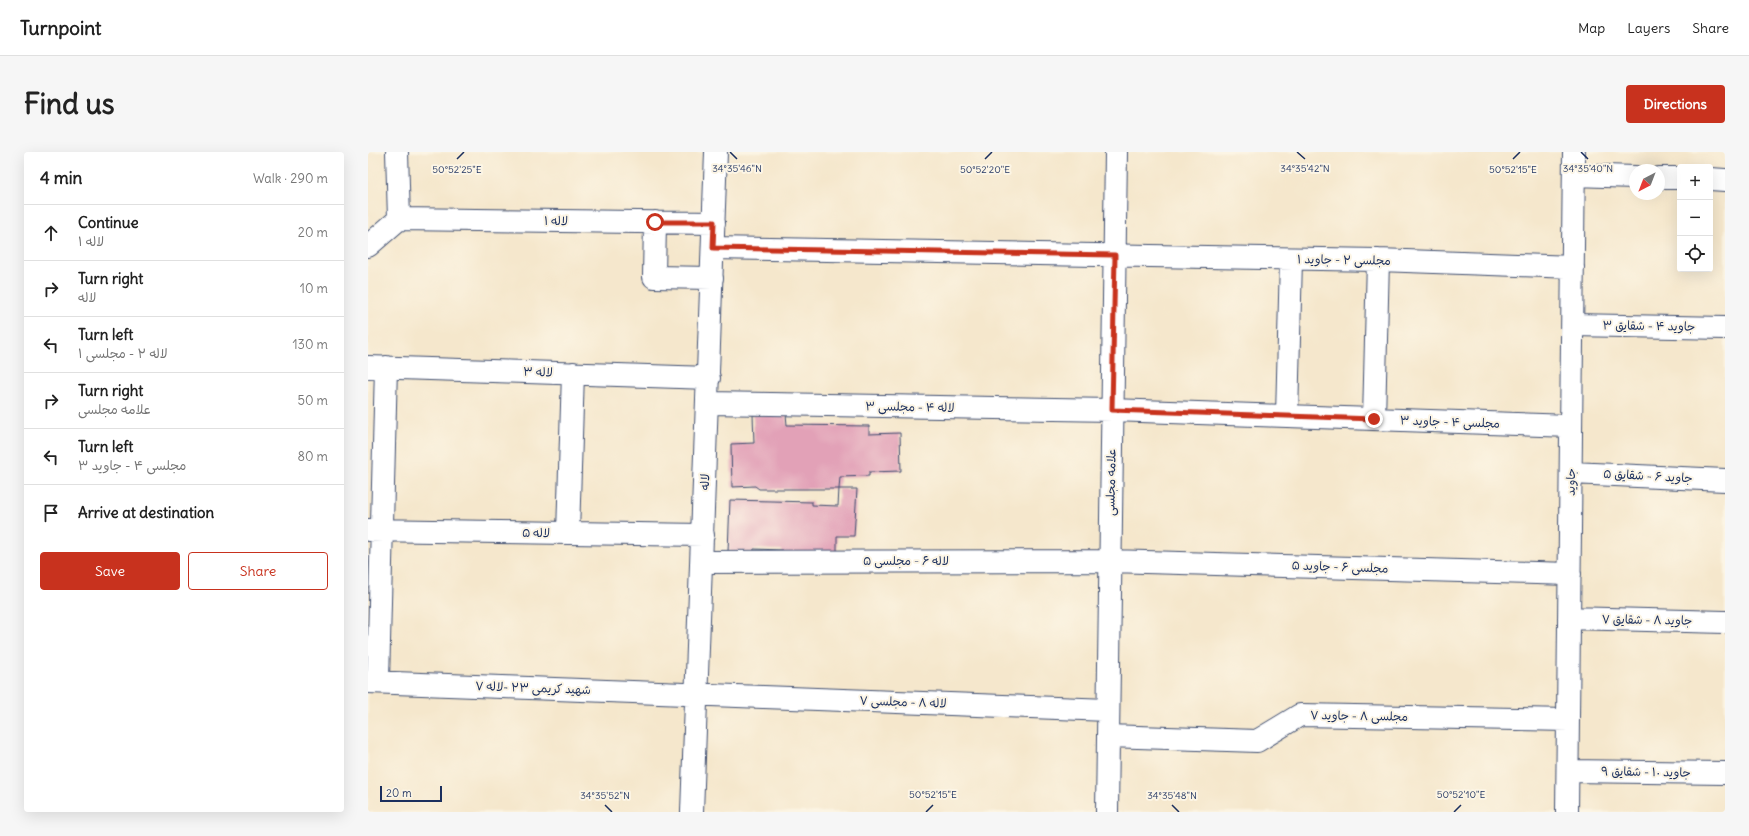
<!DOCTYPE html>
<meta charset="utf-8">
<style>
body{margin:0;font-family:Delius,"Playpen Sans Arabic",sans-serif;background:#f6f6f6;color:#222}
.controls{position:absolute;right:12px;top:12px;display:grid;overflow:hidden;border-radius:4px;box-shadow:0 4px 16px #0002}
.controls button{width:36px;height:36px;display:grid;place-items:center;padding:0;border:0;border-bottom:1px solid #e0e0e0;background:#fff;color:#222;font:20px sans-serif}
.compass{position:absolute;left:1261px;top:12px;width:36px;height:36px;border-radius:50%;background:#fff;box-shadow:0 4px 16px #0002;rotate:222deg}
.scale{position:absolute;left:12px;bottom:10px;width:62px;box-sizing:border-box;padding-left:4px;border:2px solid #1b2f5e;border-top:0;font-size:11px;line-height:14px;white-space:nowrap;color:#1b2f5e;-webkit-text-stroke:3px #fcf5e5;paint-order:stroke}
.stop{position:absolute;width:12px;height:12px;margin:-9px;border:3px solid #c8321e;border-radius:50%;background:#fff}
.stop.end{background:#c8321e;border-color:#fff;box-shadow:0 1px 4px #0008}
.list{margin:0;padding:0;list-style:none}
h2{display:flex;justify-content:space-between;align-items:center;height:52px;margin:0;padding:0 16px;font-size:17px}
h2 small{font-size:13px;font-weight:400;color:#767676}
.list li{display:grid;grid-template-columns:26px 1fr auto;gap:12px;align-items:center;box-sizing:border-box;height:56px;padding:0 16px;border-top:1px solid #e0e0e0}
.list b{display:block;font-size:15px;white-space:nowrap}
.list p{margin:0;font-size:13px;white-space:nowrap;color:#767676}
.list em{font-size:13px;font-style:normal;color:#767676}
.actions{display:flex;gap:8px;padding:12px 16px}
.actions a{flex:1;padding:9px 0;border:1px solid #c8321e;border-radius:4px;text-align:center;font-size:14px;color:#c8321e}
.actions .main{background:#c8321e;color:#fff}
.icon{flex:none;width:22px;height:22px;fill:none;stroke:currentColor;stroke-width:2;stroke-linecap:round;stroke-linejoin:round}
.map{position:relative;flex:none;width:1357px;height:660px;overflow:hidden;border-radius:4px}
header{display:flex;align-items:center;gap:24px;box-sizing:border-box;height:56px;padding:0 20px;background:#fff;border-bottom:1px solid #e0e0e0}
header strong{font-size:19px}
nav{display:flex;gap:22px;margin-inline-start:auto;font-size:14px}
.intro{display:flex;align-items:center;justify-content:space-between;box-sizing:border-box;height:96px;padding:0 24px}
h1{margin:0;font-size:28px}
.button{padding:10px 18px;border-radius:4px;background:#c8321e;color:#fff;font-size:14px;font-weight:700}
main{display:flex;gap:24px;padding:0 24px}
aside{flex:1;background:#fff;border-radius:4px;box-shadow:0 4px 16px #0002}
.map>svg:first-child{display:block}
.building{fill:#e2a1b7}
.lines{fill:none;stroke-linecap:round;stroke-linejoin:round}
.minor-casing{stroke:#3c4b6e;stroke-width:24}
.minor{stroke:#fff;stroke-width:22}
.route{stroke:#c8321e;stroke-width:5}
.ticks{fill:none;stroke:#1b2f5e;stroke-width:1.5}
.labels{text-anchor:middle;stroke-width:4;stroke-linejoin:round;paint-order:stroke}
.street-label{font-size:12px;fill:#1b2f5e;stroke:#fcf5e5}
.ticks-label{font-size:10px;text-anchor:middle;fill:#1b2f5e;stroke:#fcf5e5;stroke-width:4;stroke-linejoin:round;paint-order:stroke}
</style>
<header>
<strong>Turnpoint</strong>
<nav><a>Map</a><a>Layers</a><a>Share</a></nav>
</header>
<div class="intro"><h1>Find us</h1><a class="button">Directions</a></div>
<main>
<aside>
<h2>4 min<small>Walk · 290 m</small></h2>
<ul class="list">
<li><svg class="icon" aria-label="ahead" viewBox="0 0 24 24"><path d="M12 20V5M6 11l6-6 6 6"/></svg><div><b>Continue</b><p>لاله ۱</p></div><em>20 m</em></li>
<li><svg class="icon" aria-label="right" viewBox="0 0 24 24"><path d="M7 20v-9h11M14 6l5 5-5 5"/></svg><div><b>Turn right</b><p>لاله</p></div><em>10 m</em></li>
<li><svg class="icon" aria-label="left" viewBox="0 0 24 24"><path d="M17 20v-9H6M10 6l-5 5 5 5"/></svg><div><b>Turn left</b><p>لاله ۲ - مجلسی ۱</p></div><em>130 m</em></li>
<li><svg class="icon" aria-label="right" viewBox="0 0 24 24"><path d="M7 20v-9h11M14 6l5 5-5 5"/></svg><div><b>Turn right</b><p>علامه مجلسی</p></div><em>50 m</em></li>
<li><svg class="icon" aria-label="left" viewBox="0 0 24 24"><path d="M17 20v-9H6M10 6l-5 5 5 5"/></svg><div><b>Turn left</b><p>مجلسی ۴ - جاوید ۳</p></div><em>80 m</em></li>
<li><svg class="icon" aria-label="arrive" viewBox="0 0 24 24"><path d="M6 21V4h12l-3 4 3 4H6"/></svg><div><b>Arrive at destination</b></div></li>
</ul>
<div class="actions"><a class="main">Save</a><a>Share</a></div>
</aside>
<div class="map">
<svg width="1357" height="660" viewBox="0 0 1357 660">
<rect width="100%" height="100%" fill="#fcf5e5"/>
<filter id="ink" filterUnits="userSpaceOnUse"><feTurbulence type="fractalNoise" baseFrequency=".025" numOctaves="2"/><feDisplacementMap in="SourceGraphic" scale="8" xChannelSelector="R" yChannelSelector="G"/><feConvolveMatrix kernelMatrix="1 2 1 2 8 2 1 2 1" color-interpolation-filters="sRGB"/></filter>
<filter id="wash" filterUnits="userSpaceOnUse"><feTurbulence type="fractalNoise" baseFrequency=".012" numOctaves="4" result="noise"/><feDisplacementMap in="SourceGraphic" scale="16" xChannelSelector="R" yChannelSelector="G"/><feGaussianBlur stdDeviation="0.9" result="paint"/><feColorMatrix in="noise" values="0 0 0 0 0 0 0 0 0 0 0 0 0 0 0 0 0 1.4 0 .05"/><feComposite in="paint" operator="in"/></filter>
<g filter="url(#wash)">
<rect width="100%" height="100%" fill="#f5e7cc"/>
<g id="blocks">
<path class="building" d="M 418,262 L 419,273 L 501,274 L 501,282 L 532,281 L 533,319 L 501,320 L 501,324 L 472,325 L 471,337 L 489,337 L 486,384 L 469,384 L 469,399 L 414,402 L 414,398 L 386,397 L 385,401 L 360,400 L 362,348 L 444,350 L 444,353 L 470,354 L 471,337 L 391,337 L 387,334 L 364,335 L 363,292 L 386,291 L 385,263 Z"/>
</g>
</g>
<g filter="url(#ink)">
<use href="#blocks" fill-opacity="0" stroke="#3c4b6e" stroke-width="1"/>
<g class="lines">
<g class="minor-casing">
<path id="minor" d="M 29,0 L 31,67
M 1206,23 L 1267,25
M 1291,26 L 1312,26
M 1342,27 L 1357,28
M 31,67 L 346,71
M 287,70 L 286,125 L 344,126
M 0,94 L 31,67
M 345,96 L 1010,108 L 1205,115
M 1205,173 L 1357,176
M 0,215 L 341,226
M 340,251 L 744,258 L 1203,274
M 919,264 L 923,107
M 1006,267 L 1010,108
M 1203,321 L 1357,328
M 0,378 L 335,383
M 200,381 L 205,221
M 335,410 L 742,409 L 1202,422
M 1201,466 L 1357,470
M 10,529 L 18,215
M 0,530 L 740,558
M 740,584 L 889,589 L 932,563 L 1200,568
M 1200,619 L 1357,621
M 324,660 L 348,0
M 739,660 L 748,0
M 1199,660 L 1206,0"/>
</g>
<use href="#minor" class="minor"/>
</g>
</g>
<g class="lines" filter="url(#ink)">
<path class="route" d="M 287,70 L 346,70 L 345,96 L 747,103 L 744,258 L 1006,267"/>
</g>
<path class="ticks" d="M 362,0 L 369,7M 929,0 L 937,7M 1213,0 L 1220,7M 89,7 L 96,0M 617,7 L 624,0M 1145,7 L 1152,0M 237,653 L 244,660M 804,653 L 811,660M 558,660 L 565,653M 1086,660 L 1093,653"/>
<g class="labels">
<g class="street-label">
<text transform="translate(188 69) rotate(1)" y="4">لاله ۱</text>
<text transform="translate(976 108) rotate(1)" y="4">مجلسی ۲ - جاوید ۱</text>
<text transform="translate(1281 174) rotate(1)" y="4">جاوید ۴ - شقایق ۳</text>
<text transform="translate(170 220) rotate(2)" y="4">لاله ۳</text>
<text transform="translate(542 255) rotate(1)" y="4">لاله ۴ - مجلسی ۳</text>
<text transform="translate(1082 270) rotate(2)" y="4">مجلسی ۴ - جاوید ۳</text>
<text transform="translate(1280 324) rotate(3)" y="4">جاوید ۶ - شقایق ۵</text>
<text transform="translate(337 330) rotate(-88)" y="4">لاله</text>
<text transform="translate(743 330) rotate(-89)" y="4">علامه مجلسی</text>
<text transform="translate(1203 330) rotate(-89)" y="4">جاوید</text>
<text transform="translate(168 381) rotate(1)" y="4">لاله ۵</text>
<text x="538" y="413">لاله ۶ - مجلسی ۵</text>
<text transform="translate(972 415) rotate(2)" y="4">مجلسی ۶ - جاوید ۵</text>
<text transform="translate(1279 468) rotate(1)" y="4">جاوید ۸ - شقایق ۷</text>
<text transform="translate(165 536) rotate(2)" y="4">شهید کریمی ۲۳ -لاله ۷</text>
<text transform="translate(535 550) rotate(2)" y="4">لاله ۸ - مجلسی ۷</text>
<text transform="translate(991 564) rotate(1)" y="4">مجلسی ۸ - جاوید ۷</text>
<text transform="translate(1278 620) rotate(1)" y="4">جاوید ۱۰ - شقایق ۹</text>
</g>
</g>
<g class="ticks-label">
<text x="369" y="20">34°35'46"N</text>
<text x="937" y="20">34°35'42"N</text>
<text x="1220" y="20">34°35'40"N</text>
<text x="89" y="21">50°52'25"E</text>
<text x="617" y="21">50°52'20"E</text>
<text x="1145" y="21">50°52'15"E</text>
<text x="565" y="646">50°52'15"E</text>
<text x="1093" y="646">50°52'10"E</text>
<text x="237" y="647">34°35'52"N</text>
<text x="804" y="647">34°35'48"N</text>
</g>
</svg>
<div class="controls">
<button>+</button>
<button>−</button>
<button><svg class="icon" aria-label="locate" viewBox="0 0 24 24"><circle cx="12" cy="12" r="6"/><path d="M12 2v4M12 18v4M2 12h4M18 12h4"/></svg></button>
</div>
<svg class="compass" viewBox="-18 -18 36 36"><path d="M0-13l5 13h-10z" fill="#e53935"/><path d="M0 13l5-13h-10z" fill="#767676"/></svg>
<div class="scale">20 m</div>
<div class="stop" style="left:287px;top:70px"></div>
<div class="stop end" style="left:1006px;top:267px"></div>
</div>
</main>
